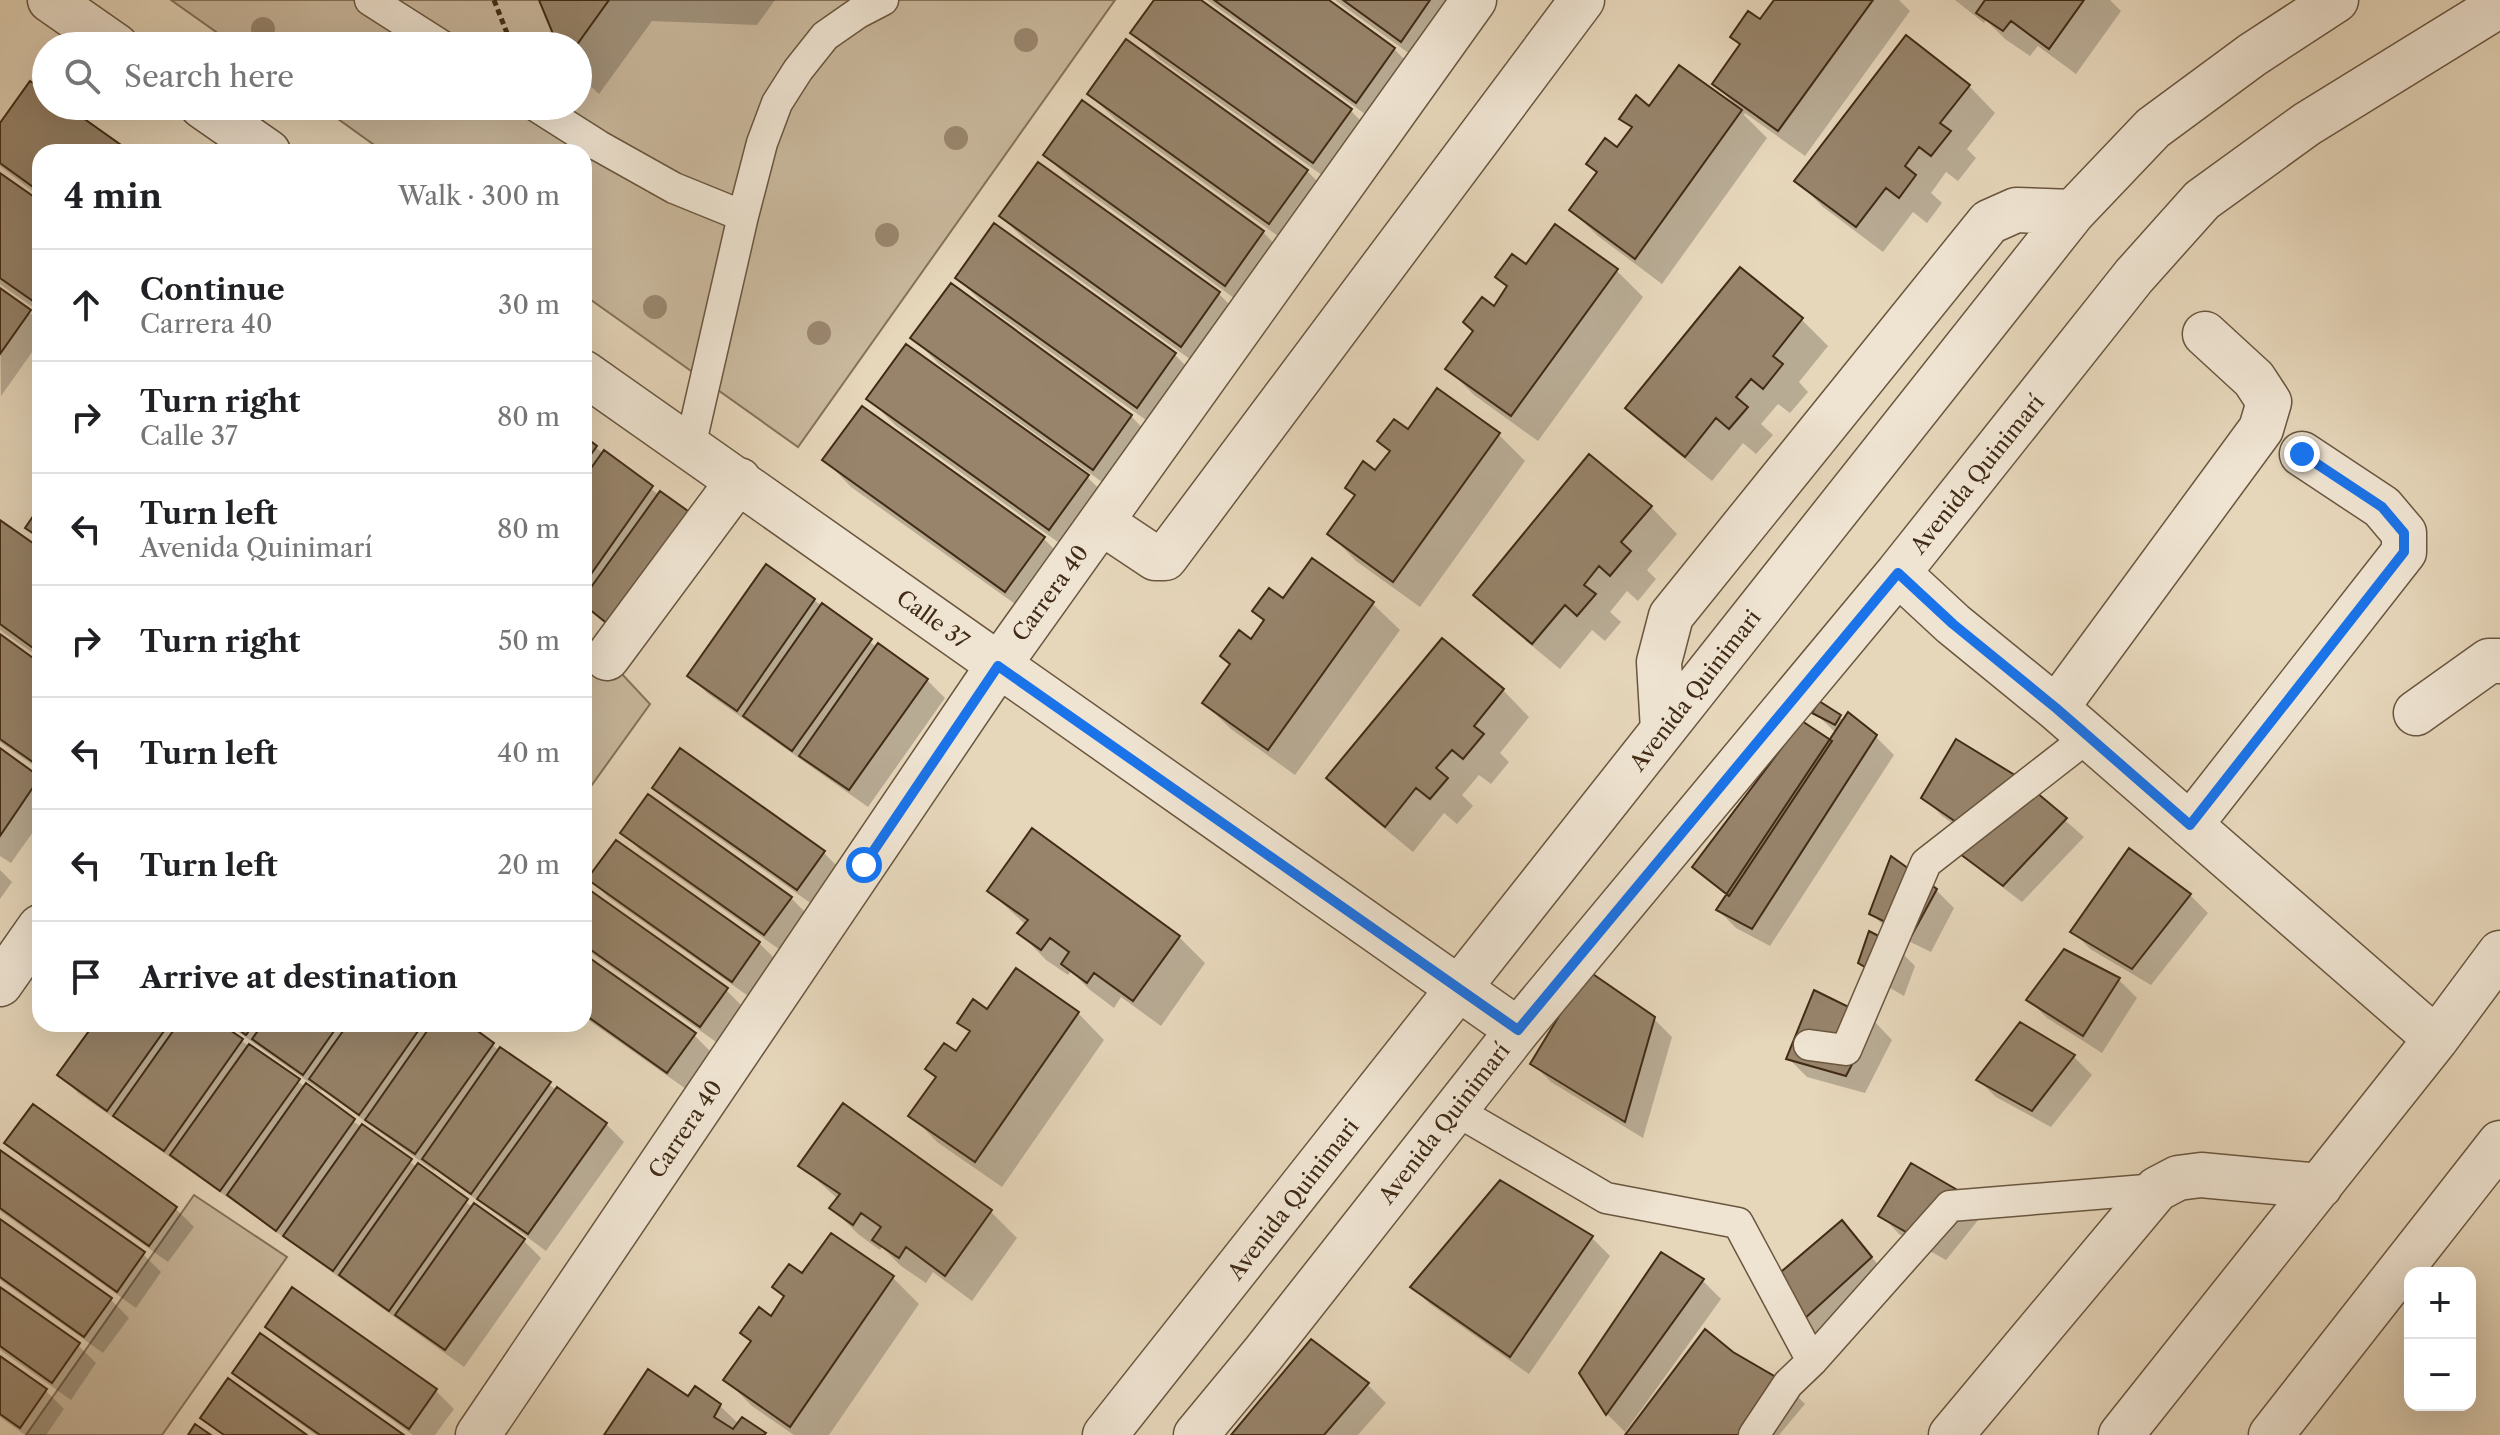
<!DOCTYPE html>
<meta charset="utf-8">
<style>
body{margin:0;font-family:"Libre Caslon Text",serif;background:#f2f2f2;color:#202124}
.controls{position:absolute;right:24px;bottom:24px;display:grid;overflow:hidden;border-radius:16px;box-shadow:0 8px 32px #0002}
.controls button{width:72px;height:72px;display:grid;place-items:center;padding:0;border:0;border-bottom:2px solid #e0e0e0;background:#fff;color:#202124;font:40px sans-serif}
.stop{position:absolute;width:24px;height:24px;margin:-18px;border:6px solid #1a73e8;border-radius:50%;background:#fff}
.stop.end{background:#1a73e8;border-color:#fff;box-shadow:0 2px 8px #0008}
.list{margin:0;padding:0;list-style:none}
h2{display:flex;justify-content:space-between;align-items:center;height:104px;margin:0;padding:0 32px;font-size:34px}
h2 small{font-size:26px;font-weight:400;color:#757577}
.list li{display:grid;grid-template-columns:52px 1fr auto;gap:24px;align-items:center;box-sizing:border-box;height:112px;padding:0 32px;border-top:2px solid #e0e0e0}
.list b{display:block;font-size:30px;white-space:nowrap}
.list p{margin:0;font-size:26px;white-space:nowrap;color:#757577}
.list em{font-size:26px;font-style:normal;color:#757577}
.icon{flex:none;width:44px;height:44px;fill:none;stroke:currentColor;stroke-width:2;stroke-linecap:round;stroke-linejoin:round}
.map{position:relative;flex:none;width:2500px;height:1435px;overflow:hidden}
.search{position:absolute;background:#fff;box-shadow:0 8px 32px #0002;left:32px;top:32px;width:560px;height:88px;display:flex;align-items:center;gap:20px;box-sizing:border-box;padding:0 28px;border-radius:44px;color:#757577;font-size:30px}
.panel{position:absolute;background:#fff;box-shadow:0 8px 32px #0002;left:32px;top:144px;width:560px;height:888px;border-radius:24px}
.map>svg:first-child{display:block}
.green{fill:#cab99e;stroke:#86725a;stroke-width:2}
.shadow{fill:#0003}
.building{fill:#97846b;stroke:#412b16;stroke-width:2}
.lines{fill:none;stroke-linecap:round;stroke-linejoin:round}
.lane-casing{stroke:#6a563f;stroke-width:33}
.street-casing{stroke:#6a563f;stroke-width:47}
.path{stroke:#412b16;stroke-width:5;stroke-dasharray:6 4;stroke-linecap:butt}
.lane{stroke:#efe4d2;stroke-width:30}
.street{stroke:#efe4d2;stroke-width:44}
.tree{fill:#9a876f}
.route{stroke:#1a73e8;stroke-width:10}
.labels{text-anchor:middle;stroke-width:6;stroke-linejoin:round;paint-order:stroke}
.street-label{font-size:22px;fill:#412b16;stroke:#efe4d2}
</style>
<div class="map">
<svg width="2500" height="1435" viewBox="0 0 2500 1435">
<rect width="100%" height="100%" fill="#e6d6ba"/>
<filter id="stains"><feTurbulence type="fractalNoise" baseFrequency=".0025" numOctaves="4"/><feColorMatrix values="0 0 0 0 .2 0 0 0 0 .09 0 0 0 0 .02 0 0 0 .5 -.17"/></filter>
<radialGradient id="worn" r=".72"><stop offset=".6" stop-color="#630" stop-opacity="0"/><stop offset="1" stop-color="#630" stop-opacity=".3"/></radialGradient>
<path class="green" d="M 171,0 L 1115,0 L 798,447 L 584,295 L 584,152 L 384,152 L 320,106 L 578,106 L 578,46 L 236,46 Z
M 584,656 L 607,658 L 650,704 L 584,796 Z
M 194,1195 L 287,1257 L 162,1435 L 26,1435 Z"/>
<path class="shadow" d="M 541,0 L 775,0 L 757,25 L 652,21 L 599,94 L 578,74 L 578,46 L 560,46 Z
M 1156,0 L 1198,0 L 1350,110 L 1377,137 L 1340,188 L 1159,59 L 1133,32 Z
M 1207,0 L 1326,0 L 1394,49 L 1421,76 L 1383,127 Z
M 1335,0 L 1450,0 L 1428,67 Z
M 1774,0 L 1899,0 L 1910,11 L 1805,156 L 1745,113 L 1744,115 L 1767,138 L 1662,284 L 1598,236 L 1571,210 L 1598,173 L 1589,164 L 1618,150 L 1633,129 L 1622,118 L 1650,109 L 1736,108 L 1737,107 L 1715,84 L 1741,46 L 1733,37 L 1761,22 Z
M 1955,0 L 2110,0 L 2121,11 L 2076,74 L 2038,46 L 2030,56 L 2005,39 L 1986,20 L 1984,23 Z
M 1969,86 L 1995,113 L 1967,149 L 1976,158 L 1958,181 L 1946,172 L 1931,193 L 1942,203 L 1927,223 L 1913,212 L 1883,252 L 1823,207 L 1797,181 Z
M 46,94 L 46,106 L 63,106 L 128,152 L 40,152 L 40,197 L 0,166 L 0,126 Z
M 1089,94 L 1307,171 L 1333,197 L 1296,249 L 1116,120 Z
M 1045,155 L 1263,232 L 1289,259 L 1252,311 L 1072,181 Z
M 0,175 L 40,204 L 40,312 L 0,284 Z
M 1001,216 L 1219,294 L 1245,320 L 1208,372 L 1028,243 Z
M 995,226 L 1175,355 L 1201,381 L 1164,433 L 984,304 L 957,278 Z
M 1526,267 L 1616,270 L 1643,297 L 1538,441 L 1474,395 L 1448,369 L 1509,288 L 1498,277 Z
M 1741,270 L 1802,320 L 1828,346 L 1799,382 L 1808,392 L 1790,413 L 1778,404 L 1761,424 L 1773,435 L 1756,454 L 1743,443 L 1712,481 L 1654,434 L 1627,408 Z
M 0,290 L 40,321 L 40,341 L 1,396 Z
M 913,338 L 1131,416 L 1157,443 L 1120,495 L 939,364 Z
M 1438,391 L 1499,435 L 1525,461 L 1420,607 L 1356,561 L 1330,534 L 1391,452 L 1380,441 L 1409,432 Z
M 869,399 L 1087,477 L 1114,503 L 1076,555 L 895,425 Z
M 584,439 L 659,495 L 638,650 L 594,613 L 584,608 Z
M 1589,457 L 1651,507 L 1677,534 L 1647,570 L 1656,579 L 1638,601 L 1627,591 L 1610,612 L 1621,622 L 1605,641 L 1592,630 L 1560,669 L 1502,621 L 1475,595 Z
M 825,460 L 1043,538 L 1070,565 L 1032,616 L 851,487 Z
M 0,522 L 40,551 L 40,658 L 0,630 Z
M 1312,560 L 1373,604 L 1400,630 L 1295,775 L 1231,729 L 1204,703 L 1265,621 L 1255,611 L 1283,600 Z
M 814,600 L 878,648 L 927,680 L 945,698 L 868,807 L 707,693 L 689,675 Z
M 0,637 L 40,665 L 40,770 L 0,742 Z
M 1503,690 L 1529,717 L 1500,753 L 1509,762 L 1491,784 L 1479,775 L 1462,795 L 1473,806 L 1457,824 L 1444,813 L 1413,852 L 1355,804 L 1328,778 Z
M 1814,712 L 1839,717 L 1844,721 L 1876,737 L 1894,755 L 1770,946 L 1736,928 L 1718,910 L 1727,896 L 1694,867 L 1830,742 L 1836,733 Z
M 0,751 L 40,779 L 40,822 L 11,863 L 0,856 Z
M 2017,778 L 2084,837 L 2022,902 L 1981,871 L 1963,854 L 1977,840 L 1942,816 L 1923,797 Z
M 655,788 L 823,852 L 841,870 L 816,907 L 673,806 Z
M 648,797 L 791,898 L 809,916 L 783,952 L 641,851 L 623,833 Z
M 2130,851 L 2190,895 L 2208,913 L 2151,985 L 2090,949 L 2073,931 Z
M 0,870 L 12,882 L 0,899 Z
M 590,879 L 759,943 L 777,961 L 751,998 L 608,897 Z
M 584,889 L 726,990 L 744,1008 L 719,1044 L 584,948 Z
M 1936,890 L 1954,908 L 1931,952 L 1890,932 L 1871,913 Z
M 989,891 L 1179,937 L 1205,963 L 1161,1026 L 1121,997 L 1114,1008 L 1090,990 L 1071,971 L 1068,975 L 1046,960 L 1020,933 L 1026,925 Z
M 1897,948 L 1915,966 L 1904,996 L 1878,981 L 1860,963 Z
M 584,957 L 694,1035 L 712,1053 L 686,1089 L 584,1017 Z
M 1016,971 L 1078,1013 L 1104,1040 L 1002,1187 L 937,1142 L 911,1115 L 937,1078 L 928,1069 L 956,1054 L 971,1033 L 959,1022 L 988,1012 Z
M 2119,980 L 2137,998 L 2102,1053 L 2047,1018 L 2029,1000 Z
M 1654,1019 L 1672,1037 L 1643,1138 L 1551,1082 L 1533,1064 Z
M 1874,1021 L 1892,1040 L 1865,1093 L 1807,1077 L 1789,1059 Z
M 96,1024 L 218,1024 L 474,1208 L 523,1240 L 541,1258 L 464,1367 L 240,1206 L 78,1093 L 60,1075 Z
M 227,1024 L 465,1024 L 500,1051 L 606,1124 L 624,1142 L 546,1251 L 435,1169 L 434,1171 L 322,1090 L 321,1091 Z
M 2021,1025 L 2074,1057 L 2092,1075 L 2051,1127 L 1996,1097 L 1978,1080 Z
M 844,1106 L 991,1212 L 1017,1238 L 972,1301 L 933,1272 L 926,1283 L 901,1266 L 882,1247 L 880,1250 L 858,1234 L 832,1208 L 838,1199 L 801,1166 Z
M 7,1143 L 176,1209 L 194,1227 L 168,1262 L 25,1161 Z
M 0,1152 L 143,1254 L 161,1272 L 136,1308 L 0,1211 Z
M 1983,1214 L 1946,1260 L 1899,1234 L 1881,1215 Z
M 0,1221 L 111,1300 L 129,1318 L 103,1353 L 0,1280 Z
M 1842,1223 L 1888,1276 L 1821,1338 L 1803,1320 Z
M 831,1236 L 893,1278 L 919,1304 L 829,1435 L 794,1435 L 752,1406 L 726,1380 L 752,1343 L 743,1333 L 771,1318 Z
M 1592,1238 L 1610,1256 L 1529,1374 L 1430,1304 L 1412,1287 Z
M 1662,1255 L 1703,1281 L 1721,1299 L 1625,1432 L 1607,1414 L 1582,1373 Z
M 0,1289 L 78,1345 L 96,1363 L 71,1400 L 0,1350 Z
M 293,1290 L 436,1391 L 454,1409 L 435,1435 L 413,1435 L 285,1344 L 267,1326 Z
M 1311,1342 L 1368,1385 L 1386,1403 L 1358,1435 L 1233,1435 Z
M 1732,1354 L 1787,1386 L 1805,1404 L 1779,1435 L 1628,1435 Z
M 0,1358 L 46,1391 L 64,1409 L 46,1435 L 25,1435 L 0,1417 Z
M 235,1372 L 401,1435 L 316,1435 L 253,1390 Z
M 688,1399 L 720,1406 L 739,1424 L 742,1420 L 765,1435 L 606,1435 Z"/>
<path class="building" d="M 539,0 L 609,0 L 576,46 L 558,46 Z
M 1154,0 L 1201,0 L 1352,109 L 1313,163 L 1130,33 Z
M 1214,0 L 1329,0 L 1395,48 L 1356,103 Z
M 1343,0 L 1430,0 L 1401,42 Z
M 1774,0 L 1873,0 L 1778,131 L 1712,84 L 1740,44 L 1730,37 L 1748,11 L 1760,19 Z
M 1985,0 L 2084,0 L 2049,49 L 2011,21 L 2003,31 L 1976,13 Z
M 1906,35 L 1970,85 L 1940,123 L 1951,131 L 1931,156 L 1919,147 L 1905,166 L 1916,175 L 1899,198 L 1886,188 L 1856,227 L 1794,181 Z
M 1126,39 L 1308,170 L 1269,224 L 1087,94 Z
M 1679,65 L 1742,110 L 1635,259 L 1569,210 L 1597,172 L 1586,164 L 1605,138 L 1617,147 L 1632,127 L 1619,119 L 1636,95 L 1649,106 Z
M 30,81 L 46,92 L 46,106 L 66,106 L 131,152 L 40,152 L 40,192 L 0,163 L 0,123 Z
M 1082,100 L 1264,231 L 1225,286 L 1043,155 Z
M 1038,162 L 1220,292 L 1181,347 L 999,216 Z
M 0,173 L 40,201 L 40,306 L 0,278 Z
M 994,223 L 1176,353 L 1137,408 L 955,278 Z
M 1555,224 L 1618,269 L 1511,416 L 1445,369 L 1473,331 L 1463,322 L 1482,297 L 1494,306 L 1507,286 L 1495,277 L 1512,254 L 1526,264 Z
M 1740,267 L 1803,318 L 1773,356 L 1783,364 L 1763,389 L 1751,379 L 1736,397 L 1748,407 L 1729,429 L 1716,418 L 1685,457 L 1625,408 Z
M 951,283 L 1132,415 L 1093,470 L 910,338 Z
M 0,288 L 31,310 L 0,354 Z
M 906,344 L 1089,475 L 1049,530 L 866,399 Z
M 1437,388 L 1500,433 L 1393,582 L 1327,534 L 1355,495 L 1345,488 L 1363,461 L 1375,470 L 1390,451 L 1377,441 L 1394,419 L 1408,429 Z
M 862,406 L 1045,537 L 1005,592 L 822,460 Z
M 584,436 L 597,446 L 584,464 Z
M 604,450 L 653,486 L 584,584 L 584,478 Z
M 1589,454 L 1652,506 L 1621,542 L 1631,551 L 1610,576 L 1599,566 L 1584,585 L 1596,594 L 1577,616 L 1565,605 L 1532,644 L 1473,595 Z
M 660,491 L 702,521 L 619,633 L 584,605 L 584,597 Z
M 40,506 L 40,538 L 25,528 Z
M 0,520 L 40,548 L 40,653 L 0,624 Z
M 1312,558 L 1374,602 L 1268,750 L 1202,703 L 1230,664 L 1220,656 L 1239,630 L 1251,639 L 1264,620 L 1252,611 L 1269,588 L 1283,598 Z
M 766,564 L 815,599 L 737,711 L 687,676 Z
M 822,603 L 872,639 L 792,751 L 743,716 Z
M 0,634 L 40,663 L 40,767 L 0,739 Z
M 1442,638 L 1504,689 L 1474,726 L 1484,734 L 1463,759 L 1452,750 L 1436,768 L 1448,778 L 1430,799 L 1416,788 L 1385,827 L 1326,778 Z
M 878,643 L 928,679 L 849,790 L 799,756 Z
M 1819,701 L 1841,715 L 1835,725 L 1812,713 Z
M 1848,712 L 1877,735 L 1752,929 L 1716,910 Z
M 1802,721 L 1832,741 L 1729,896 L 1692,867 Z
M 1956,739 L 2018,777 L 2067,818 L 2003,886 L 1960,854 L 1978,837 L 1921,798 Z
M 0,748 L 40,777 L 0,836 Z
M 680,748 L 825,851 L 797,890 L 652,788 Z
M 648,794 L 792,897 L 764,935 L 620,833 Z
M 1032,828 L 1180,936 L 1133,1001 L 1094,973 L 1087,983 L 1061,964 L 1069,952 L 1050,938 L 1041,950 L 1017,933 L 1028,920 L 987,891 Z
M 616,840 L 760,942 L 732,982 L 587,879 Z
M 2129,848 L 2191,894 L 2132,969 L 2070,932 Z
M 1891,856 L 1937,889 L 1912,935 L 1869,914 Z
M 584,886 L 728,988 L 700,1027 L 584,945 Z
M 1869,931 L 1898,946 L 1886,979 L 1858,963 Z
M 2064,949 L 2120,978 L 2083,1036 L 2026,1000 Z
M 584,954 L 696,1033 L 667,1073 L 584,1014 Z
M 1016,968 L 1079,1012 L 975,1162 L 908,1116 L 936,1077 L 925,1069 L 944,1043 L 956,1051 L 970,1031 L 957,1023 L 973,999 L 987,1009 Z
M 1587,970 L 1655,1017 L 1625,1122 L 1530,1064 Z
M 1814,990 L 1875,1020 L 1846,1076 L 1786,1059 Z
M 2020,1022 L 2075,1055 L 2032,1111 L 1976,1080 Z
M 94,1024 L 169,1024 L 107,1111 L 57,1075 Z
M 178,1024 L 221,1024 L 243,1039 L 164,1151 L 113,1116 Z
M 231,1024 L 254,1024 L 246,1035 Z
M 263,1024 L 339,1024 L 303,1075 L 252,1039 Z
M 348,1024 L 423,1024 L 359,1115 L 309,1079 Z
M 432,1024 L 468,1024 L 494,1043 L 415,1154 L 365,1120 Z
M 249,1044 L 300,1079 L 220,1191 L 170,1155 Z
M 500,1047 L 551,1082 L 471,1194 L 422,1159 Z
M 306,1083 L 355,1119 L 276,1231 L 227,1195 Z
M 557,1087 L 607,1123 L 528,1234 L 477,1199 Z
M 843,1103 L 992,1210 L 945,1276 L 906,1247 L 899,1258 L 872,1240 L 881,1227 L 861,1213 L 853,1225 L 829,1208 L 840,1194 L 798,1166 Z
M 33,1104 L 177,1207 L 149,1246 L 4,1143 Z
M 362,1124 L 412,1159 L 333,1271 L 283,1236 Z
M 0,1150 L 145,1252 L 117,1292 L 0,1208 Z
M 418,1163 L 468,1199 L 389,1311 L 339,1275 Z
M 1911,1163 L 1966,1195 L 1927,1244 L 1878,1216 Z
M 1500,1180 L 1593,1236 L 1510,1357 L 1410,1287 Z
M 474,1203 L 525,1239 L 445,1350 L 395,1315 Z
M 0,1219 L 112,1298 L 84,1337 L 0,1277 Z
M 1842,1220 L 1872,1257 L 1801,1322 L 1775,1277 Z
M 831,1233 L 894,1276 L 790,1427 L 723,1380 L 751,1341 L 740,1333 L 759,1307 L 771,1316 L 784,1296 L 772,1287 L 789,1264 L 802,1273 Z
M 1661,1252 L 1704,1279 L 1606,1415 L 1579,1373 Z
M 0,1287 L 80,1343 L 52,1383 L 0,1346 Z
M 292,1287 L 437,1389 L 409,1429 L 265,1327 Z
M 1705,1329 L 1733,1352 L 1788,1384 L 1747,1435 L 1625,1435 Z
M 260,1333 L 404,1435 L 320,1435 L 232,1373 Z
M 1311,1339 L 1369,1383 L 1324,1435 L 1231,1435 Z
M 0,1356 L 47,1389 L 20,1428 L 0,1414 Z
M 648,1369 L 688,1396 L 695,1386 L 721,1404 L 714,1417 L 733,1429 L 742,1417 L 766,1433 L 764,1435 L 604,1435 Z
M 228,1378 L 307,1435 L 224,1435 L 200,1418 Z
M 195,1424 L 211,1435 L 188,1435 Z"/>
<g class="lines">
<g class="lane-casing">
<path id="lane" d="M 370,0 L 442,46
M 536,106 L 599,146 L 674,188 L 743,216
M 690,447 L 743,216 L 762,143 L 777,103 L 798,70 L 825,36 L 858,13 L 883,0
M 1809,1045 L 1846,1050 L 1926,863 L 2089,736
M 1455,1110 L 1606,1198 L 1738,1223 L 1812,1361 L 1788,1384 L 1754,1435
M 1812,1361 L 1950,1206 L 2157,1189"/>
</g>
<g class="street-casing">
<path id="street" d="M 50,0 L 116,46
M 202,106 L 268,152
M 584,373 L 1518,1030
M 1101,522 L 1155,558 L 1165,558 L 1582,0
M 1898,573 L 1953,624 L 2056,708 L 2436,1039
M 607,658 L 739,480
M 2056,708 L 2261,429 L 2269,402 L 2254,379 L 2205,334
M 2416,713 L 2489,661 L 2500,661
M 1663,730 L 1659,662 L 1671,616 L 1989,222 L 2016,210 L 2073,212
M 2190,825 L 2404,552 L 2404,533 L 2382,507 L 2302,454
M 0,984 L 40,927
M 478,1435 L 998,666 L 1474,0
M 1105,1435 L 2073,212 L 2153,128 L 2252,55 L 2336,0
M 1196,1435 L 1263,1354 L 1518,1030 L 1898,573 L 2134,276 L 2202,200 L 2307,124 L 2500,5
M 1951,1435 L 2157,1189 L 2178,1178 L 2201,1175 L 2320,1186
M 2121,1435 L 2436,1039 L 2500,953
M 2271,1435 L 2500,1143"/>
</g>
<path class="path" d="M 494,0 L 512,46"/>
<use href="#lane" class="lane"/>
<use href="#street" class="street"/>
</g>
<g class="tree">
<circle cx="263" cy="29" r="12"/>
<circle cx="1026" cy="40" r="12"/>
<circle cx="956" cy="138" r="12"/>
<circle cx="887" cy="235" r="12"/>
<circle cx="655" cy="307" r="12"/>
<circle cx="819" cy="333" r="12"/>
</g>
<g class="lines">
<path class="route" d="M 864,865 L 998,666 L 1518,1030 L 1898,573 L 1953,624 L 2056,708 L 2190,825 L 2404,552 L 2404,533 L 2382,507 L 2302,454"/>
</g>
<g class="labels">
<g class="street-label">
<text transform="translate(1977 474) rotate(-51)" y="8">Avenida Quinimarí</text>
<text transform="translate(1050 593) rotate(-54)" y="8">Carrera 40</text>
<text transform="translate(933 619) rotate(36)" y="8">Calle 37</text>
<text transform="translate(1695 690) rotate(-52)" y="8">Avenida Quinimari</text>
<text transform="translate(1444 1123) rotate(-52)" y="8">Avenida Quinimarí</text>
<text transform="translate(685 1129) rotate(-56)" y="8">Carrera 40</text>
<text transform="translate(1293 1199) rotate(-52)" y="8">Avenida Quinimari</text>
</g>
</g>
<rect width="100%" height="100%" filter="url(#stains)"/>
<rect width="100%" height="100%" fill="url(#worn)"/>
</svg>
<div class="controls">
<button>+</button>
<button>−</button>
</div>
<div class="stop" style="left:864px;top:865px"></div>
<div class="stop end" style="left:2302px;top:454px"></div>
<div class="search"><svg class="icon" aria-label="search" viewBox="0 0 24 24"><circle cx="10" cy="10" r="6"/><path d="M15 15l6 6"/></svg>Search here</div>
<section class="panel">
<h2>4 min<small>Walk · 300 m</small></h2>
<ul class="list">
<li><svg class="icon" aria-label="ahead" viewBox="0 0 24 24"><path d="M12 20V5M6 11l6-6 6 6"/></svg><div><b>Continue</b><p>Carrera 40</p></div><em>30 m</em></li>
<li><svg class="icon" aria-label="right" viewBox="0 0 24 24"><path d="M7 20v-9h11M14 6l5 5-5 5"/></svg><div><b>Turn right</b><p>Calle 37</p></div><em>80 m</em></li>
<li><svg class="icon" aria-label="left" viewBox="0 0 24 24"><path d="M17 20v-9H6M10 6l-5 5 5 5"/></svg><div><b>Turn left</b><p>Avenida Quinimarí</p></div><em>80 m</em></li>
<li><svg class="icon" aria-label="right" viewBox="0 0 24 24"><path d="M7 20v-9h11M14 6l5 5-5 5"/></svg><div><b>Turn right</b></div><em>50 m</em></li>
<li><svg class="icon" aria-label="left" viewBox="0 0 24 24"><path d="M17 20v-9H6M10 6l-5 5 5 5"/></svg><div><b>Turn left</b></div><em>40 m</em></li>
<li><svg class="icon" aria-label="left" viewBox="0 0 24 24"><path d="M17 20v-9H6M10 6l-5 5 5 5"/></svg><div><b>Turn left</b></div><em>20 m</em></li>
<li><svg class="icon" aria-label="arrive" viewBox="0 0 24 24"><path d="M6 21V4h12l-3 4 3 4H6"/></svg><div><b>Arrive at destination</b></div></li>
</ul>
</section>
</div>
